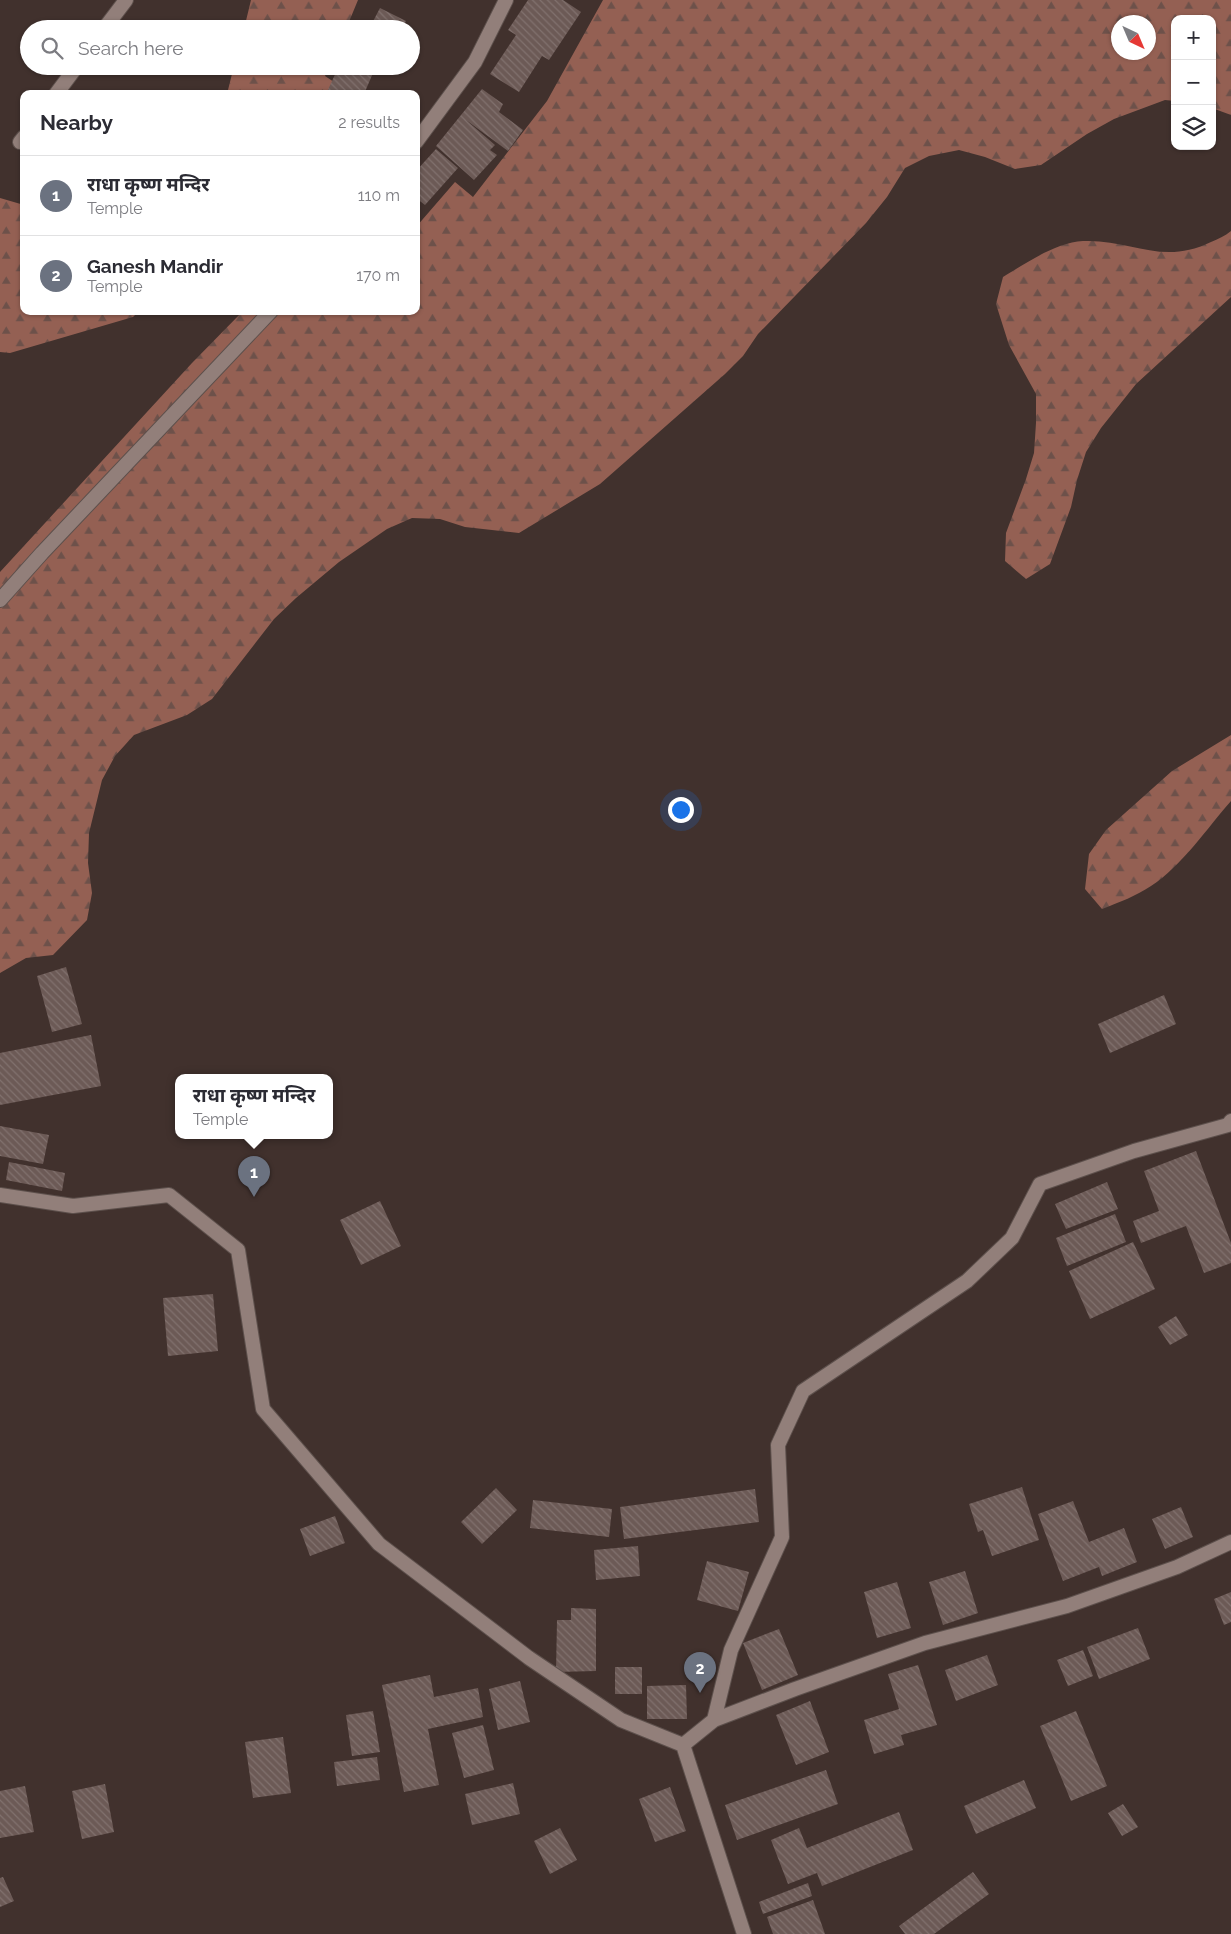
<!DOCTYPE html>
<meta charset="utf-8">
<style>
body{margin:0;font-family:Raleway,"Noto Sans Devanagari",sans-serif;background:#f2f2f3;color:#2b2b33}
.controls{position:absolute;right:15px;top:15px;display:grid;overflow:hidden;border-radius:10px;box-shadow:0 1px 4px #0004}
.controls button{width:45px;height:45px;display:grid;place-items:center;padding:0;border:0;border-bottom:1px solid #e1e1e2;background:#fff;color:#2b2b33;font:25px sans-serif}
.compass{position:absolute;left:1111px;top:15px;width:45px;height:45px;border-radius:50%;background:#fff;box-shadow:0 1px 4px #0004;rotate:136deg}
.you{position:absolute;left:680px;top:809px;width:18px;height:18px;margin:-12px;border:4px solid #fff;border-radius:50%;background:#1a73e8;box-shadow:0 0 0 8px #1a73e833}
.badge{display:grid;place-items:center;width:32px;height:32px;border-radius:50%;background:#3e7380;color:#fff;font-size:16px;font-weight:700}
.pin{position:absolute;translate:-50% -41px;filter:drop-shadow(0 1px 2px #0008)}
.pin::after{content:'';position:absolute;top:26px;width:18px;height:15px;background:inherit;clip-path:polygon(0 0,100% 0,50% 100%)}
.popup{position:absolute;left:175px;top:1074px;width:158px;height:65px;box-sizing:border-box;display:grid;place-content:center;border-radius:10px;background:#fff;filter:drop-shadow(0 1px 4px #0005);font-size:16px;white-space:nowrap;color:#7c7c81}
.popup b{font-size:19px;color:#2b2b33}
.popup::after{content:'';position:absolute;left:50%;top:100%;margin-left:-10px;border:10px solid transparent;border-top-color:#fff}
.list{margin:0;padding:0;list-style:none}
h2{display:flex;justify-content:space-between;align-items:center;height:65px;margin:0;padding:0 20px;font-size:21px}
h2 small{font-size:16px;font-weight:400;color:#7c7c81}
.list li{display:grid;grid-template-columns:32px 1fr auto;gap:15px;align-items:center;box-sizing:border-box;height:80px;padding:0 20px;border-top:1px solid #e1e1e2}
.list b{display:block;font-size:19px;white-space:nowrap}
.list p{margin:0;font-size:16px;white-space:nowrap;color:#7c7c81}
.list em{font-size:16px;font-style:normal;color:#7c7c81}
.icon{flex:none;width:28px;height:28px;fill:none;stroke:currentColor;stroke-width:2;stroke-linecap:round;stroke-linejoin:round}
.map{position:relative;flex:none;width:1231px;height:1934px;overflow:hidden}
.search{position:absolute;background:#fff;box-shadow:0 1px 4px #0004;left:20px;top:20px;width:400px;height:55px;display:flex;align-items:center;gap:12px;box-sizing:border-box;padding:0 18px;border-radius:28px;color:#7c7c81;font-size:19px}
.panel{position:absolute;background:#fff;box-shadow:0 1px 4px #0004;left:20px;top:90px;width:400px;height:225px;border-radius:10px}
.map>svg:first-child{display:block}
.forest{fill:url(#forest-firs);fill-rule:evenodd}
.building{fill:url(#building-back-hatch)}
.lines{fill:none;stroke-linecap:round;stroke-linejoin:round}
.minor-casing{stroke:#5d504c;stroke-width:16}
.minor{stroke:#927f7a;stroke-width:14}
</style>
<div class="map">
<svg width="1231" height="1934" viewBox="0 0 1231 1934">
<defs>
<pattern id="forest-firs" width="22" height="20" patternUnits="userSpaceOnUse" patternTransform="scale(1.25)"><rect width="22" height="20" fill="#946053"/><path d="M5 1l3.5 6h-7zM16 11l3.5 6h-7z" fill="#6d514a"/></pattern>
<pattern id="building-back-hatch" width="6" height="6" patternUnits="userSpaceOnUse" patternTransform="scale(1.25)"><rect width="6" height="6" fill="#6c5a56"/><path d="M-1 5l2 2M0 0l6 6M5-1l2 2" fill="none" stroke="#81716e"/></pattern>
</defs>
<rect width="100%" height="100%" fill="#41312d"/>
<path class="forest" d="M 251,0 L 358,0 L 346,29 L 244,29 Z
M 603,0 L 1231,0 L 1231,115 L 1212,108 L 1212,19 L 1175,19 L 1175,101 L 1165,100 L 1114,119 L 1087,134 L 1041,165 L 1015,169 L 985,157 L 959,150 L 929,156 L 905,168 L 887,197 L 866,223 L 758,334 L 743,356 L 725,374 L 600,484 L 519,533 L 465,527 L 440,519 L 412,518 L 387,529 L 339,562 L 296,598 L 274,619 L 212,699 L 187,715 L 134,735 L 115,756 L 102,780 L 89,833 L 88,863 L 92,893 L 87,920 L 53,955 L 26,958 L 0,973 L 0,572 L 192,363 L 243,311 L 416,311 L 416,227 L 455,182 L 473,197 L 547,101 ZM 1118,22 L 1148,22 L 1148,52 L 1118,52 Z
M 234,66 L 329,66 L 325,76 L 352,94 L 227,94 Z
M 0,198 L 24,205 L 24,311 L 139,311 L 133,317 L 10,353 L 0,352 Z
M 1231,231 L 1231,297 L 1136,384 L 1101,428 L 1086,452 L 1077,480 L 1071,507 L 1050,564 L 1026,579 L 1005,561 L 1006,533 L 1026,479 L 1034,453 L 1036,423 L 1036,394 L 1009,345 L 996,304 L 1003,277 C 1025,264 1056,242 1083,241 C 1131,239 1162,266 1211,242 C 1218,239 1225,236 1231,231 Z
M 1231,735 L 1231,801 C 1208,827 1181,867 1151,886 C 1136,896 1120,902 1102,909 L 1085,889 L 1089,854 L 1106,830 L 1172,771 Z"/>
<path class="building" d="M 528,0 L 563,0 L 581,12 L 549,60 L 542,56 L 519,92 L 490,74 L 516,35 L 508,30 Z
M 380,8 L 406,21 L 402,29 L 369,29 Z
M 339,66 L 376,66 L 364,94 L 326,94 Z
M 482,89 L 503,104 L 499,112 L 523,130 L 508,151 L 466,120 L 495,145 L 490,150 L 497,155 L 474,180 L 436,146 Z
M 436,149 L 458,168 L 425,205 L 416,198 L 416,171 Z
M 66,967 L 82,1024 L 52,1032 L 37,976 Z
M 1164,995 L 1176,1024 L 1110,1053 L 1098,1024 Z
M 91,1035 L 101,1086 L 0,1105 L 0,1053 Z
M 0,1126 L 49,1135 L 43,1164 L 0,1156 Z
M 1196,1151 L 1231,1243 L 1231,1263 L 1204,1273 L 1186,1226 L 1141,1243 L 1133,1221 L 1159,1211 L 1144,1171 Z
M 9,1162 L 65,1173 L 62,1191 L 6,1180 Z
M 1107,1182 L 1118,1209 L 1066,1229 L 1055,1204 Z
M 380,1201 L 401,1246 L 361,1265 L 340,1220 Z
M 1115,1214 L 1126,1242 L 1067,1266 L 1056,1238 Z
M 1133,1242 L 1155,1289 L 1090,1319 L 1069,1271 Z
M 213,1294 L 218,1351 L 168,1356 L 163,1298 Z
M 1176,1316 L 1188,1335 L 1170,1345 L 1158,1327 Z
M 1022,1487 L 1039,1540 L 992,1556 L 983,1530 L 978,1532 L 969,1504 Z
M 496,1488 L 517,1510 L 482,1544 L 461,1522 Z
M 755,1489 L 759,1522 L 624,1539 L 620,1507 Z
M 533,1500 L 612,1509 L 609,1537 L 530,1528 Z
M 1073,1501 L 1089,1542 L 1124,1528 L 1137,1562 L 1102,1576 L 1099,1567 L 1063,1581 L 1038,1514 Z
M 1181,1507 L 1193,1537 L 1165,1549 L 1152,1519 Z
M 335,1516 L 345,1543 L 310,1556 L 300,1529 Z
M 638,1546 L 640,1576 L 596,1580 L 594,1550 Z
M 707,1561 L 749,1572 L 738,1611 L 697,1600 Z
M 965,1571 L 978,1613 L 943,1625 L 929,1582 Z
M 897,1582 L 911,1628 L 877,1638 L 864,1592 Z
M 1231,1592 L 1231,1622 L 1224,1625 L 1214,1599 Z
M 571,1608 L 596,1609 L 596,1671 L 556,1672 L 557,1620 L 571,1620 Z
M 1138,1628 L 1150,1659 L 1099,1679 L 1087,1647 Z
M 779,1629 L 798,1675 L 762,1690 L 743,1643 Z
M 1083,1650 L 1093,1676 L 1068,1686 L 1057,1660 Z
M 987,1655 L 998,1685 L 956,1701 L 945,1670 Z
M 918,1665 L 937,1725 L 901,1735 L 904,1745 L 874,1754 L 864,1720 L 899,1709 L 888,1674 Z
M 615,1667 L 642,1667 L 642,1694 L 615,1694 Z
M 430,1675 L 434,1697 L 478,1688 L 483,1717 L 428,1729 L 439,1785 L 404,1792 L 382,1685 Z
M 520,1681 L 530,1722 L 498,1730 L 489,1689 Z
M 686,1685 L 687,1719 L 647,1719 L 647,1686 Z
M 810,1701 L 829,1752 L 796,1765 L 776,1715 Z
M 373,1711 L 380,1752 L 352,1756 L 346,1715 Z
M 1076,1711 L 1107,1786 L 1071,1801 L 1040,1726 Z
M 483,1725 L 494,1770 L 464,1778 L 452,1733 Z
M 283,1737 L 291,1793 L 253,1798 L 245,1742 Z
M 377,1757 L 380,1780 L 337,1786 L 334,1762 Z
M 826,1770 L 838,1804 L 737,1840 L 725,1805 Z
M 1024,1780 L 1036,1808 L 976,1834 L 964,1806 Z
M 513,1783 L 520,1814 L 472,1825 L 465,1794 Z
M 105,1784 L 114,1832 L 82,1839 L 72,1791 Z
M 25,1786 L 34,1832 L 0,1838 L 0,1791 Z
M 670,1787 L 686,1831 L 655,1842 L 639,1799 Z
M 1123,1804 L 1138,1827 L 1122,1836 L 1108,1813 Z
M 899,1812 L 913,1850 L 822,1886 L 817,1873 L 788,1884 L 771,1840 L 799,1828 L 807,1848 Z
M 560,1828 L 577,1860 L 550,1874 L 534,1841 Z
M 973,1872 L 989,1894 L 934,1934 L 905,1934 L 899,1926 Z
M 3,1877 L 14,1901 L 0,1907 L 0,1878 Z
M 808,1883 L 812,1896 L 763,1914 L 759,1902 Z
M 813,1900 L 825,1934 L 773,1934 L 767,1917 Z"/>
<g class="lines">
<g class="minor-casing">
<path id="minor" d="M 104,29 L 126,0
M 56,94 L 77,66
M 20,142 L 24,137
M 416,142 L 475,62 L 506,0
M 0,600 L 42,553 L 271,311
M 0,1195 L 73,1206 L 169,1195 L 238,1250 L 263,1409 L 379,1544 L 529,1658 L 621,1720 L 683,1745
M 714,1720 L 731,1650 L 782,1537 L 778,1445 L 803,1391 L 967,1281 L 1012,1238 L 1040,1184 L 1134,1151 L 1228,1125 L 1231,1121
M 683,1745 L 714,1720 L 795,1689 L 925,1643 L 1067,1606 L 1177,1567 L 1231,1542
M 683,1745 L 744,1934"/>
</g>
<use href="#minor" class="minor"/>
</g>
</svg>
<div class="controls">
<button>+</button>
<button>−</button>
<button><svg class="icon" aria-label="layers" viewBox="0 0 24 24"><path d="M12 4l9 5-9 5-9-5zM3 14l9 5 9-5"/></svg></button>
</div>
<svg class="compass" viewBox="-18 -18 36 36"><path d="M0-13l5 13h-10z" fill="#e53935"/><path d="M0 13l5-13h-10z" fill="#7c7c81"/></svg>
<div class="you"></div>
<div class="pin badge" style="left:254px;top:1197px;background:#6b7280">1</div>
<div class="popup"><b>राधा कृष्ण मन्दिर</b>Temple</div>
<div class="pin badge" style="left:700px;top:1693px;background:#6b7280">2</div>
<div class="search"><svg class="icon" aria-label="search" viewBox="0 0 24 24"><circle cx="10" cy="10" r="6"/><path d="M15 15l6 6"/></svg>Search here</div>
<section class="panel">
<h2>Nearby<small>2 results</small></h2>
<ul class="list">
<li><span class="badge" style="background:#6b7280">1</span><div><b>राधा कृष्ण मन्दिर</b><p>Temple</p></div><em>110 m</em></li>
<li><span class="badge" style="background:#6b7280">2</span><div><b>Ganesh Mandir</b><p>Temple</p></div><em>170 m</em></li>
</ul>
</section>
</div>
